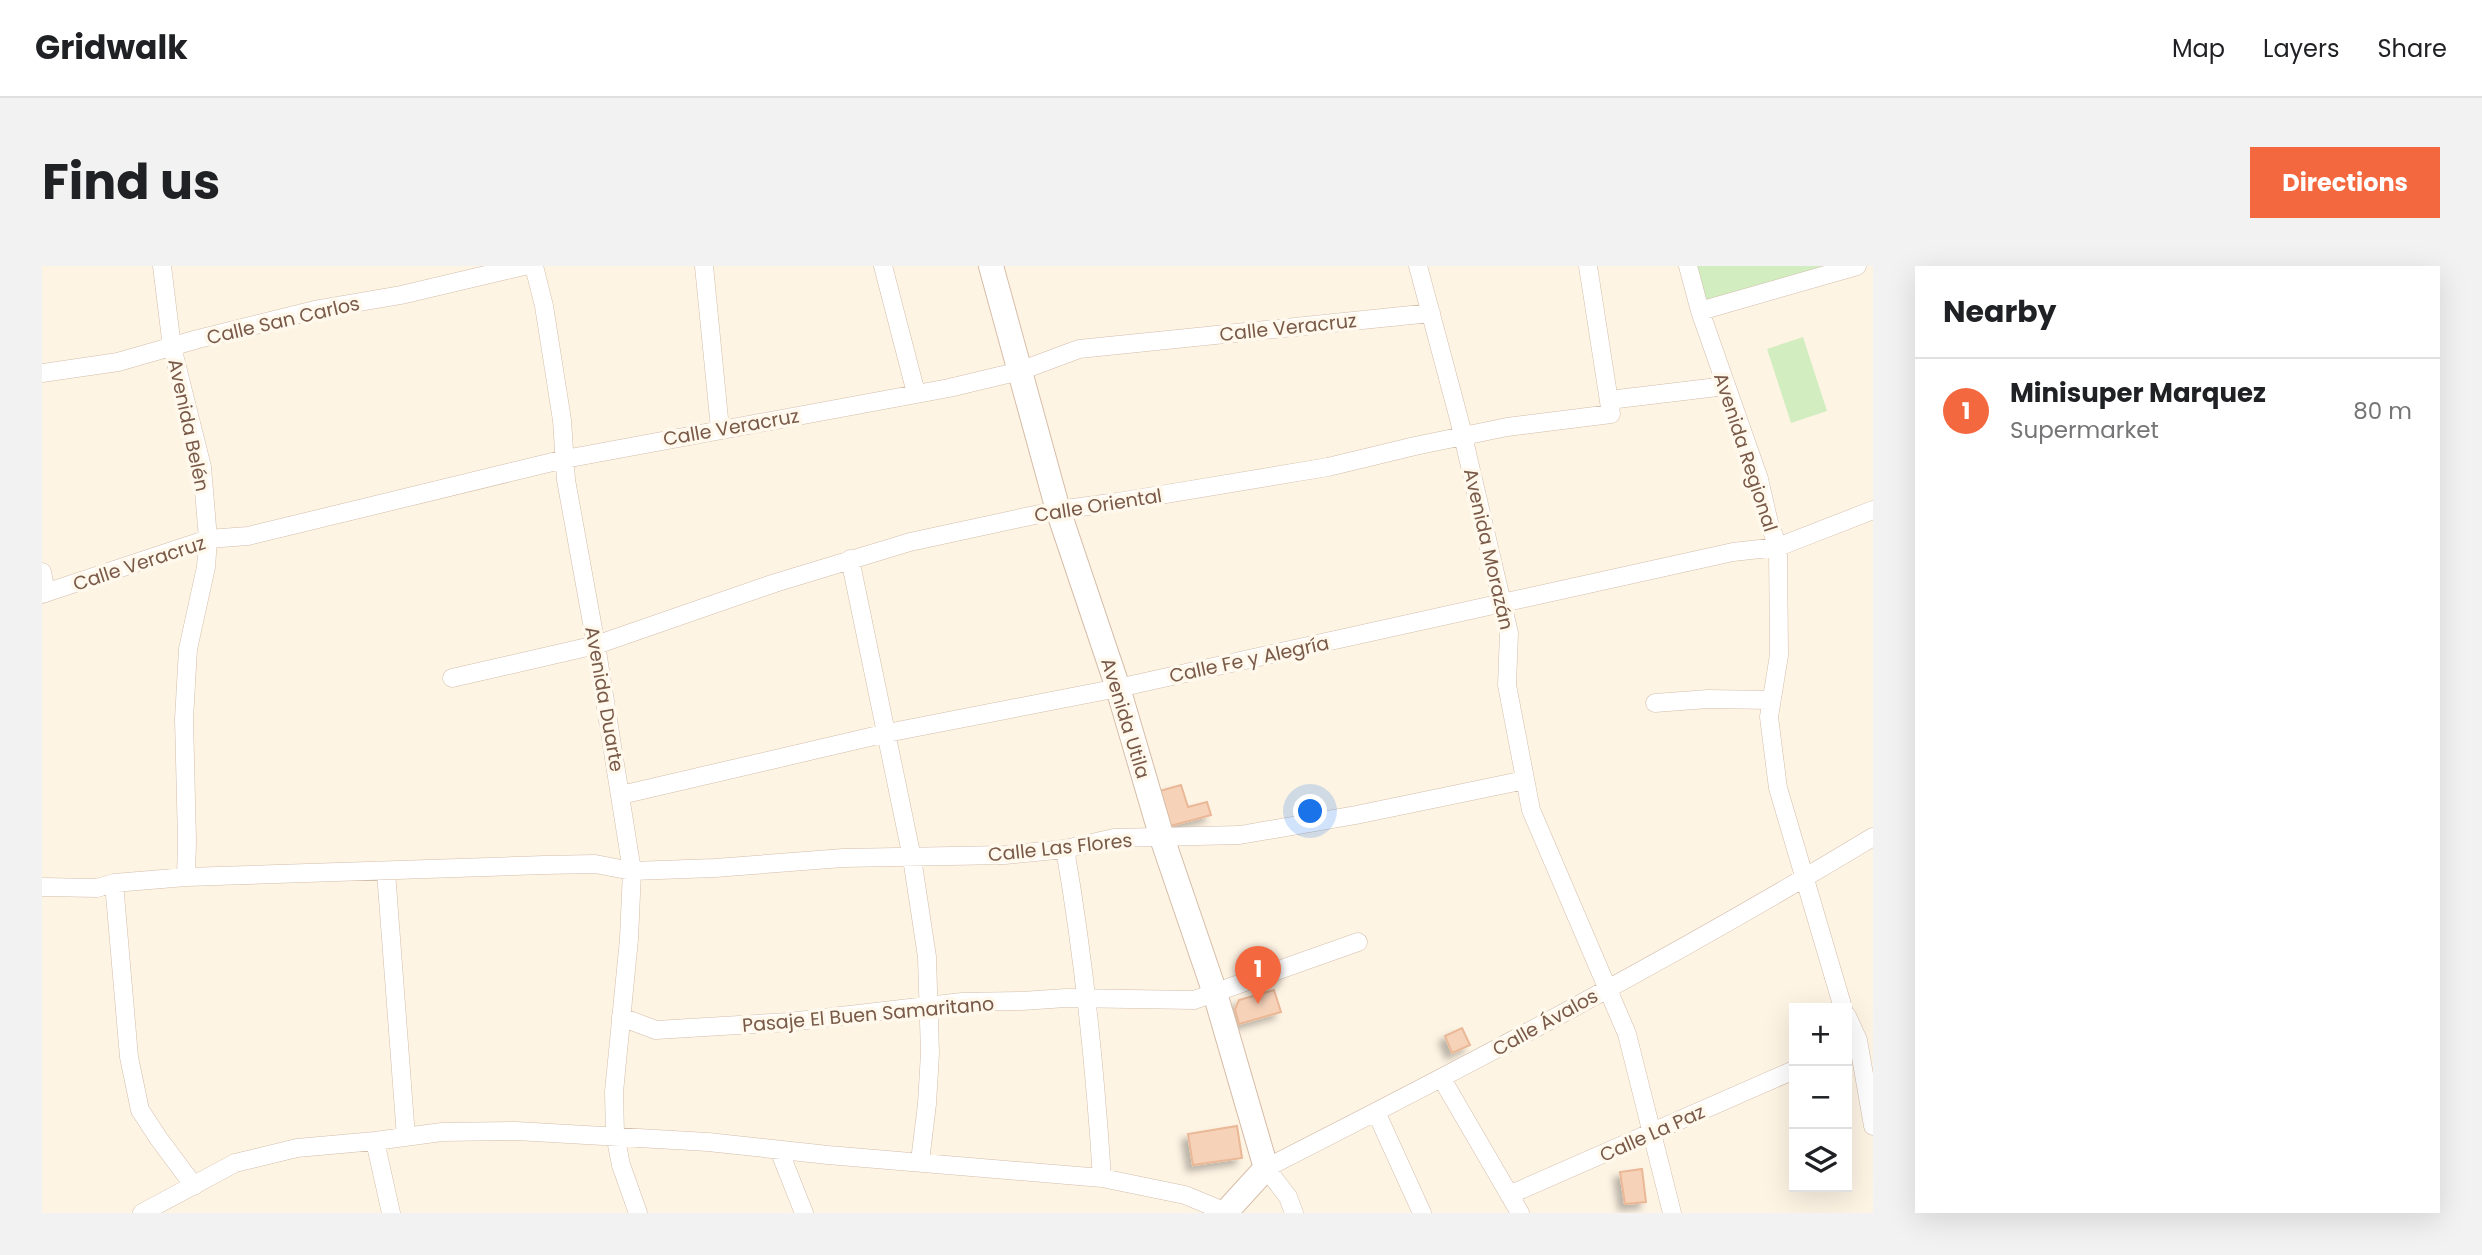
<!DOCTYPE html>
<meta charset="utf-8">
<style>
body{margin:0;font-family:Poppins,sans-serif;background:#f2f2f2;color:#202124}
.controls{position:absolute;right:21px;bottom:21px;display:grid;overflow:hidden;border-radius:0px;box-shadow:0 7px 28px #0002}
.controls button{width:63px;height:63px;display:grid;place-items:center;padding:0;border:0;border-bottom:2px solid #e0e0e0;background:#fff;color:#202124;font:35px sans-serif}
.you{position:absolute;left:1269px;top:546px;width:24px;height:24px;margin:-18px;border:5px solid #fff;border-radius:50%;background:#1a73e8;box-shadow:0 0 0 10px #1a73e833}
.badge{display:grid;place-items:center;width:46px;height:46px;border-radius:50%;background:#f3683e;color:#fff;font-size:23px;font-weight:700}
.pin{position:absolute;translate:-50% -58px;filter:drop-shadow(0 2px 4px #0008)}
.pin::after{content:'';position:absolute;top:37px;width:24px;height:21px;background:inherit;clip-path:polygon(0 0,100% 0,50% 100%)}
.list{margin:0;padding:0;list-style:none}
h2{display:flex;justify-content:space-between;align-items:center;height:91px;margin:0;padding:0 28px;font-size:30px}
h2 small{font-size:23px;font-weight:400;color:#757577}
.list li{display:grid;grid-template-columns:46px 1fr auto;gap:21px;align-items:center;box-sizing:border-box;height:105px;padding:0 28px;border-top:2px solid #e0e0e0}
.list b{display:block;font-size:26px;white-space:nowrap}
.list p{margin:0;font-size:23px;white-space:nowrap;color:#757577}
.list em{font-size:23px;font-style:normal;color:#757577}
.icon{flex:none;width:38px;height:38px;fill:none;stroke:currentColor;stroke-width:2;stroke-linecap:round;stroke-linejoin:round}
.map{position:relative;flex:none;width:1831px;height:947px;overflow:hidden;border-radius:0px}
header{display:flex;align-items:center;gap:42px;box-sizing:border-box;height:98px;padding:0 35px;background:#fff;border-bottom:2px solid #e0e0e0}
header strong{font-size:33px}
nav{display:flex;gap:38px;margin-inline-start:auto;font-size:24px}
.intro{display:flex;align-items:center;justify-content:space-between;box-sizing:border-box;height:168px;padding:0 42px}
h1{margin:0;font-size:49px}
.button{padding:18px 32px;border-radius:0px;background:#f3683e;color:#fff;font-size:24px;font-weight:700}
main{display:flex;gap:42px;padding:0 42px}
aside{flex:1;background:#fff;border-radius:0px;box-shadow:0 7px 28px #0002}
.map>svg:first-child{display:block}
.green{fill:#d2edc0}
.building{fill:#f6d2b9;stroke:#eab897;stroke-width:2;filter:url(#shadow)}
.lines{fill:none;stroke-linecap:round;stroke-linejoin:round}
.street-casing{stroke:#d3bdab;stroke-width:19}
.secondary-casing{stroke:#d6bda8;stroke-width:26}
.street{stroke:#fff;stroke-width:18}
.secondary{stroke:#fff;stroke-width:24}
.labels{text-anchor:middle;stroke-width:7;stroke-linejoin:round;paint-order:stroke}
.street-label{font-size:19px;fill:#795947;stroke:#fff8ec}
</style>
<header>
<strong>Gridwalk</strong>
<nav><a>Map</a><a>Layers</a><a>Share</a></nav>
</header>
<div class="intro"><h1>Find us</h1><a class="button">Directions</a></div>
<main>
<div class="map">
<svg width="1831" height="947" viewBox="0 0 1831 947">
<defs>
<filter id="shadow"><feDropShadow dx="-6" dy="6" stdDeviation="3.5" flood-color="#0004"/></filter>
</defs>
<rect width="100%" height="100%" fill="#fef4e4"/>
<path class="green" d="M 1648,0 L 1819,0 L 1658,45 Z
M 1761,71 L 1785,145 L 1749,157 L 1725,83 Z"/>
<path class="building" d="M 1139,519 L 1146,541 L 1165,536 L 1169,549 L 1128,560 L 1118,525 Z
M 1232,724 L 1239,746 L 1197,758 L 1193,743 L 1197,734 Z
M 1420,762 L 1428,779 L 1410,787 L 1403,770 Z
M 1195,860 L 1200,892 L 1151,899 L 1146,868 Z
M 1600,903 L 1604,936 L 1583,938 L 1578,906 Z"/>
<g class="lines">
<g class="street-casing">
<path id="street" d="M 120,0 L 130,81 L 160,201 L 166,273 L 164,301 L 146,383 L 142,453 L 145,575 L 144,611
M 492,0 L 502,40 L 520,154 L 524,214 L 554,379 L 590,605 L 587,673 L 572,826 L 573,869 L 579,899 L 596,947
M 662,0 L 678,163
M 841,0 L 874,127
M 1376,0 L 1417,153 L 1467,367 L 1465,419 L 1489,544 L 1585,768 L 1630,947
M 1646,0 L 1658,45 L 1717,213 L 1727,257 L 1736,281 L 1737,389 L 1727,451 L 1736,522 L 1801,742
M 1658,45 L 1815,0
M 0,107 L 76,96 L 156,73 L 277,43 L 359,29 L 482,0
M 1567,134 L 1684,120
M 808,293 L 870,592 L 885,691 L 888,787 L 885,838 L 878,895
M 0,306 L 4,327
M 0,328 L 166,273 L 206,270 L 523,193 L 907,122 L 978,105 L 1037,83 L 1389,47
M 410,412 L 554,379 L 733,317 L 868,276 L 1016,244 L 1076,236 L 1286,201 L 1373,180 L 1465,161 L 1569,148 L 1546,0
M 1613,437 L 1666,433 L 1729,434
M 579,529 L 845,467 L 1076,422 L 1691,286 L 1736,281 L 1831,244
M 1023,583 C 1042,692 1053,802 1060,912
M 344,606 L 364,871
M 72,617 L 87,791 L 98,844 L 117,873 L 152,920
M 0,621 L 55,622 L 72,617 L 144,611 L 502,599 L 553,598 L 590,605 L 673,602 L 801,592 L 963,589 L 1023,583 L 1072,572 L 1198,569 L 1314,549 L 1483,514
M 1805,750 L 1816,774 L 1831,860
M 579,751 L 614,764 L 747,756 L 920,736 L 980,735 L 1024,732 L 1152,734 L 1316,676
M 1400,813 L 1478,947
M 1334,846 L 1380,947
M 333,875 L 349,947
M 737,884 L 762,947
M 1467,929 L 1752,804
M 100,947 L 193,897 L 255,882 L 333,875 L 400,866 L 474,865 L 666,876 L 786,889 L 1060,912 L 1143,929 L 1184,946
M 1252,947 L 1246,931 L 1224,902 C 1429,798 1634,690 1831,571"/>
</g>
<g class="secondary-casing">
<path id="secondary" d="M 949,0 L 1016,244 L 1076,422 L 1120,572 L 1173,727 L 1224,902 L 1183,947"/>
</g>
<use href="#street" class="street"/>
<use href="#secondary" class="secondary"/>
</g>
<g class="labels">
<g class="street-label">
<text transform="translate(241 54) rotate(-13)" y="7">Calle San Carlos</text>
<text transform="translate(1246 61) rotate(-6)" y="7">Calle Veracruz</text>
<text transform="translate(147 159) rotate(78)" y="7">Avenida Belén</text>
<text transform="translate(689 161) rotate(-10)" y="7">Calle Veracruz</text>
<text transform="translate(1704 186) rotate(72)" y="7">Avenida Regional</text>
<text transform="translate(1056 239) rotate(-9)" y="7">Calle Oriental</text>
<text transform="translate(1447 283) rotate(77)" y="7">Avenida Morazán</text>
<text transform="translate(97 297) rotate(-18)" y="7">Calle Veracruz</text>
<text transform="translate(1207 393) rotate(-12)" y="7">Calle Fe y Alegría</text>
<text transform="translate(563 433) rotate(80)" y="7">Avenida Duarte</text>
<text transform="translate(1084 452) rotate(73)" y="7">Avenida Utila</text>
<text transform="translate(1018 581) rotate(-6)" y="7">Calle Las Flores</text>
<text transform="translate(826 748) rotate(-5)" y="7">Pasaje El Buen Samaritano</text>
<text transform="translate(1503 756) rotate(-29)" y="7">Calle Ávalos</text>
<text transform="translate(1610 867) rotate(-24)" y="7">Calle La Paz</text>
</g>
</g>
</svg>
<div class="controls">
<button>+</button>
<button>−</button>
<button><svg class="icon" aria-label="layers" viewBox="0 0 24 24"><path d="M12 4l9 5-9 5-9-5zM3 14l9 5 9-5"/></svg></button>
</div>
<div class="you"></div>
<div class="pin badge" style="left:1216px;top:738px">1</div>
</div>
<aside>
<h2>Nearby<small></small></h2>
<ul class="list">
<li><span class="badge">1</span><div><b>Minisuper Marquez</b><p>Supermarket</p></div><em>80 m</em></li>
</ul>
</aside>
</main>
